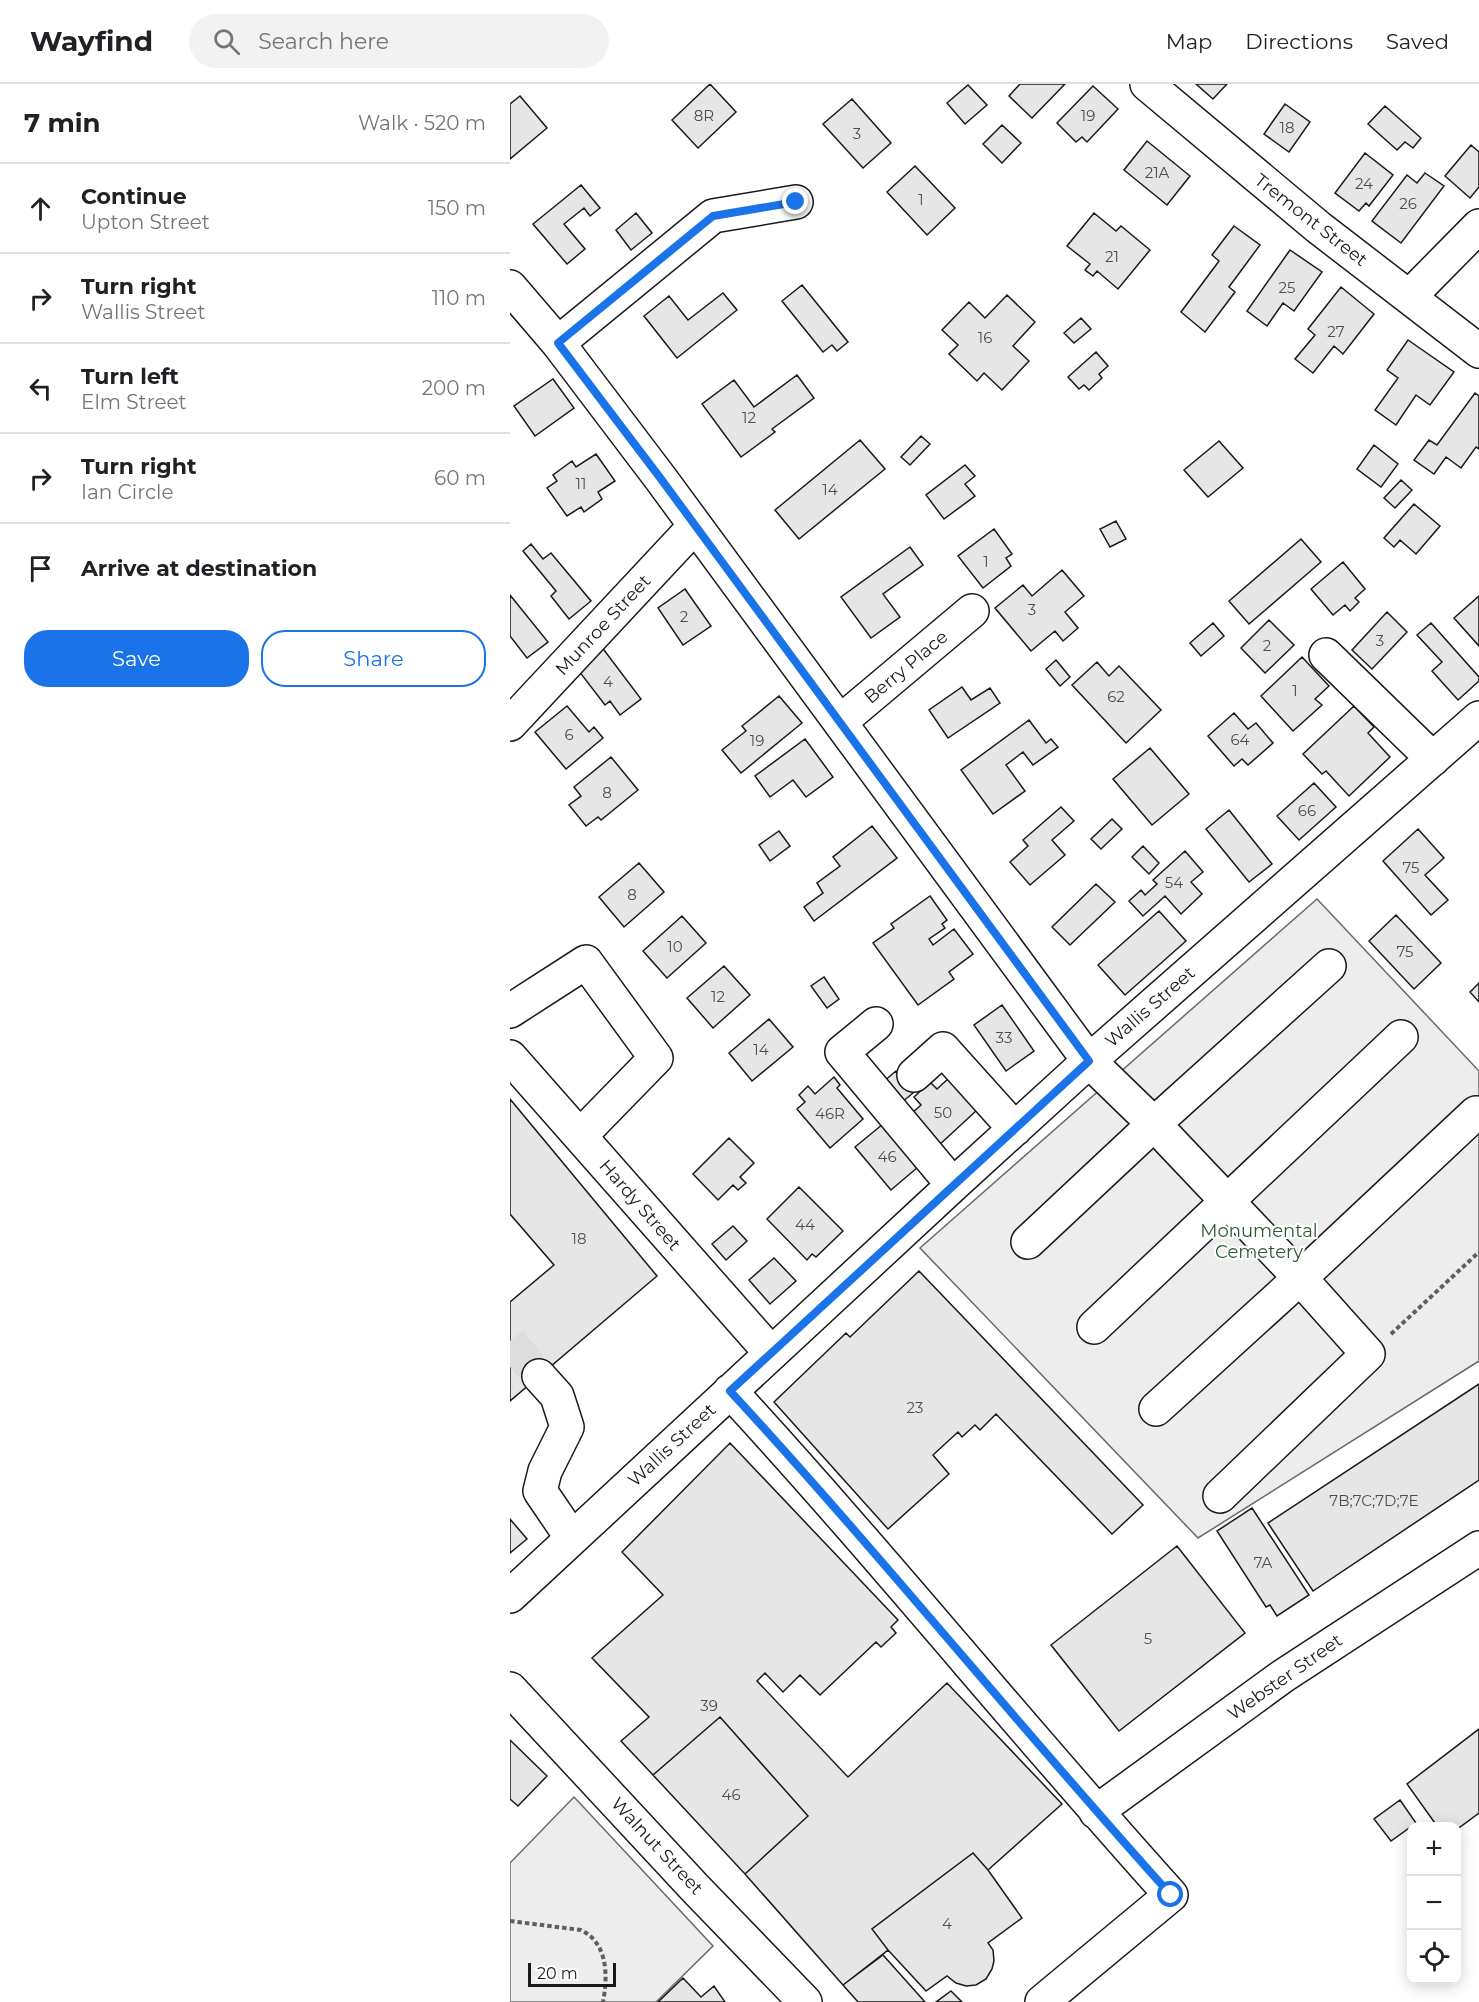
<!DOCTYPE html>
<meta charset="utf-8">
<style>
body{margin:0;font-family:Montserrat,sans-serif;background:#f2f2f2;color:#202124}
.controls{position:absolute;right:18px;bottom:18px;display:grid;overflow:hidden;border-radius:12px;box-shadow:0 3px 15px #0003}
.controls button{width:54px;height:54px;display:grid;place-items:center;padding:0;border:0;border-bottom:2px solid #e0e0e0;background:#fff;color:#202124;font:30px sans-serif}
.scale{position:absolute;left:18px;bottom:15px;width:88px;box-sizing:border-box;padding-left:6px;border:3px solid #1a1a1a;border-top:0;font-size:16px;line-height:21px;white-space:nowrap;color:#1a1a1a;-webkit-text-stroke:4px #fff;paint-order:stroke}
.stop{position:absolute;width:18px;height:18px;margin:-14px;border:4px solid #1a73e8;border-radius:50%;background:#fff}
.stop.end{background:#1a73e8;border-color:#fff;box-shadow:0 2px 6px #0008}
.list{margin:0;padding:0;list-style:none}
h2{display:flex;justify-content:space-between;align-items:center;height:78px;margin:0;padding:0 24px;font-size:26px}
h2 small{font-size:20px;font-weight:400;color:#757577}
.list li{display:grid;grid-template-columns:39px 1fr auto;gap:18px;align-items:center;box-sizing:border-box;height:90px;padding:0 24px;border-top:2px solid #e0e0e0}
.list b{display:block;font-size:22px;white-space:nowrap}
.list p{margin:0;font-size:20px;white-space:nowrap;color:#757577}
.list em{font-size:20px;font-style:normal;color:#757577}
.actions{display:flex;gap:12px;padding:18px 24px}
.actions a{flex:1;padding:14px 0;border:2px solid #1a73e8;border-radius:24px;text-align:center;font-size:21px;color:#1a73e8}
.actions .main{background:#1a73e8;color:#fff}
.icon{flex:none;width:33px;height:33px;fill:none;stroke:currentColor;stroke-width:2;stroke-linecap:round;stroke-linejoin:round}
.map{position:relative;flex:none;width:969px;height:1918px;overflow:hidden}
header{display:flex;align-items:center;gap:36px;box-sizing:border-box;height:84px;padding:0 30px;background:#fff;border-bottom:2px solid #e0e0e0}
header strong{font-size:28px}
nav{display:flex;gap:33px;margin-inline-start:auto;font-size:21px}
.search{width:420px;height:54px;background:#f2f2f2;display:flex;align-items:center;gap:15px;box-sizing:border-box;padding:0 21px;border-radius:33px;color:#757577;font-size:22px}
main{display:flex}
aside{flex:1;background:#fff}
.map>svg:first-child{display:block}
.green{fill:#ededed;stroke:#6a6a6a;stroke-width:1.5}
.building{fill:#e6e6e6;stroke:#1a1a1a;stroke-width:1.5}
.lines{fill:none;stroke-linecap:round;stroke-linejoin:round}
.minor-tunnel{stroke:#ddd;stroke-width:33;stroke-dasharray:33 16;stroke-linecap:butt}
.minor-casing{stroke:#1a1a1a;stroke-width:36}
.path{stroke:#5f5f5f;stroke-width:4;stroke-dasharray:4.5 3;stroke-linecap:butt}
.minor{stroke:#fff;stroke-width:33}
.route{stroke:#1a73e8;stroke-width:8}
.labels{text-anchor:middle;stroke-width:4.5;stroke-linejoin:round;paint-order:stroke}
.number-label{font-size:15px;fill:#4d4d4d}
.street-label{font-size:18px;fill:#1a1a1a;stroke:#fff}
.park-label{font-size:18px;fill:#2b5a34;stroke:#fff}
</style>
<header>
<strong>Wayfind</strong>
<div class="search"><svg class="icon" aria-label="search" viewBox="0 0 24 24"><circle cx="10" cy="10" r="6"/><path d="M15 15l6 6"/></svg>Search here</div>
<nav><a>Map</a><a>Directions</a><a>Saved</a></nav>
</header>
<main>
<aside>
<h2>7 min<small>Walk · 520 m</small></h2>
<ul class="list">
<li><svg class="icon" aria-label="ahead" viewBox="0 0 24 24"><path d="M12 20V5M6 11l6-6 6 6"/></svg><div><b>Continue</b><p>Upton Street</p></div><em>150 m</em></li>
<li><svg class="icon" aria-label="right" viewBox="0 0 24 24"><path d="M7 20v-9h11M14 6l5 5-5 5"/></svg><div><b>Turn right</b><p>Wallis Street</p></div><em>110 m</em></li>
<li><svg class="icon" aria-label="left" viewBox="0 0 24 24"><path d="M17 20v-9H6M10 6l-5 5 5 5"/></svg><div><b>Turn left</b><p>Elm Street</p></div><em>200 m</em></li>
<li><svg class="icon" aria-label="right" viewBox="0 0 24 24"><path d="M7 20v-9h11M14 6l5 5-5 5"/></svg><div><b>Turn right</b><p>Ian Circle</p></div><em>60 m</em></li>
<li><svg class="icon" aria-label="arrive" viewBox="0 0 24 24"><path d="M6 21V4h12l-3 4 3 4H6"/></svg><div><b>Arrive at destination</b></div></li>
</ul>
<div class="actions"><a class="main">Save</a><a>Share</a></div>
</aside>
<div class="map">
<svg width="969" height="1918" viewBox="0 0 969 1918">
<rect width="100%" height="100%" fill="#fff"/>
<path class="green" d="M 807,815 L 969,987 L 969,1277 L 688,1454 L 410,1164 Z
M 64,1713 L 203,1862 L 146,1918 L 0,1918 L 0,1779 Z"/>
<path class="building" d="M 200,0 L 226,28 L 188,64 L 162,36 Z
M 510,0 L 555,0 L 522,34 L 499,12 Z
M 686,0 L 717,0 L 703,15 Z
M 458,1 L 477,21 L 455,40 L 437,19 Z
M 583,2 L 608,25 L 577,58 L 572,53 L 566,58 L 547,39 Z
M 10,12 L 37,44 L 0,75 L 0,20 Z
M 342,15 L 381,59 L 353,84 L 313,40 Z
M 775,20 L 800,38 L 779,68 L 754,50 Z
M 875,22 L 911,54 L 903,64 L 895,58 L 887,66 L 858,40 Z
M 492,41 L 511,59 L 492,79 L 473,60 Z
M 637,57 L 680,92 L 657,121 L 614,86 Z
M 961,61 L 969,68 L 969,103 L 960,114 L 935,92 Z
M 855,69 L 883,91 L 859,122 L 856,119 L 849,127 L 825,109 Z
M 405,82 L 445,124 L 417,151 L 377,108 Z
M 915,89 L 934,102 L 891,159 L 862,137 L 897,91 L 907,99 Z
M 71,101 L 90,124 L 80,132 L 74,124 L 54,140 L 75,165 L 57,180 L 23,140 Z
M 126,129 L 142,149 L 121,166 L 106,146 Z
M 584,129 L 606,147 L 611,142 L 640,166 L 608,205 L 587,187 L 583,192 L 575,186 L 580,180 L 557,162 Z
M 724,142 L 750,161 L 719,203 L 725,208 L 695,248 L 671,228 L 709,177 L 702,171 Z
M 780,166 L 812,188 L 784,227 L 773,219 L 757,242 L 737,227 Z
M 292,201 L 338,258 L 327,267 L 322,261 L 313,268 L 272,217 Z
M 831,203 L 864,230 L 833,270 L 824,262 L 803,289 L 785,275 L 805,251 L 798,245 Z
M 213,209 L 227,226 L 167,274 L 134,232 L 159,212 L 178,236 Z
M 497,211 L 525,238 L 503,262 L 519,277 L 492,306 L 474,289 L 467,297 L 439,270 L 448,261 L 432,246 L 459,218 L 475,234 Z
M 571,234 L 581,245 L 564,259 L 554,249 Z
M 898,256 L 944,288 L 920,321 L 906,311 L 886,341 L 865,326 L 888,294 L 877,286 Z
M 586,268 L 598,282 L 589,290 L 592,294 L 579,306 L 574,301 L 569,305 L 558,293 Z
M 287,291 L 304,314 L 262,345 L 265,348 L 231,373 L 192,320 L 224,296 L 244,323 Z
M 43,295 L 64,324 L 25,352 L 4,322 Z
M 965,309 L 969,312 L 969,365 L 966,363 L 951,384 L 936,373 L 924,390 L 904,376 L 919,356 L 927,361 Z
M 411,352 L 420,360 L 400,381 L 391,373 Z
M 350,356 L 375,385 L 289,455 L 265,426 Z
M 709,357 L 733,384 L 698,413 L 674,386 Z
M 864,361 L 888,380 L 871,403 L 847,385 Z
M 86,370 L 105,397 L 88,408 L 92,415 L 74,428 L 71,423 L 57,432 L 37,404 L 47,397 L 43,391 L 62,377 L 66,383 Z
M 455,381 L 465,392 L 455,400 L 465,412 L 434,435 L 416,411 Z
M 891,396 L 902,406 L 885,424 L 874,414 Z
M 904,420 L 930,442 L 906,470 L 890,456 L 884,463 L 874,454 Z
M 606,437 L 616,455 L 600,463 L 590,445 Z
M 484,445 L 502,470 L 496,474 L 501,482 L 473,504 L 448,472 Z
M 791,455 L 811,478 L 739,540 L 719,517 Z
M 21,460 L 33,475 L 41,469 L 81,517 L 59,535 L 41,512 L 46,507 L 13,467 Z
M 400,463 L 413,481 L 373,510 L 390,533 L 361,554 L 331,513 Z
M 833,478 L 855,505 L 845,514 L 849,518 L 840,527 L 835,521 L 823,531 L 801,505 Z
M 552,486 L 574,512 L 555,528 L 568,544 L 553,557 L 545,547 L 521,567 L 485,524 L 513,501 L 522,512 Z
M 175,505 L 201,542 L 173,561 L 148,524 Z
M 0,511 L 38,558 L 17,574 L 0,552 Z
M 969,512 L 969,562 L 944,534 Z
M 877,528 L 897,548 L 862,585 L 842,566 Z
M 759,536 L 784,561 L 755,589 L 731,564 Z
M 703,539 L 714,552 L 691,572 L 680,559 Z
M 921,539 L 969,593 L 969,597 L 948,616 L 922,587 L 932,578 L 907,551 Z
M 91,562 L 131,615 L 110,631 L 100,617 L 95,621 L 65,582 Z
M 792,573 L 819,602 L 805,615 L 812,621 L 783,647 L 751,612 Z
M 546,576 L 560,593 L 550,602 L 536,585 Z
M 587,578 L 599,592 L 609,582 L 651,626 L 616,659 L 562,601 Z
M 452,603 L 461,616 L 480,604 L 490,619 L 438,654 L 419,626 Z
M 269,612 L 292,639 L 231,689 L 212,666 L 236,647 L 232,642 Z
M 57,622 L 79,648 L 84,643 L 93,654 L 56,685 L 25,648 Z
M 844,622 L 864,643 L 858,649 L 880,673 L 839,712 L 816,687 L 812,690 L 793,670 Z
M 724,629 L 738,645 L 746,639 L 763,659 L 738,681 L 732,675 L 724,682 L 698,652 Z
M 519,636 L 536,659 L 541,655 L 548,663 L 523,681 L 513,668 L 496,681 L 515,707 L 483,730 L 451,686 Z
M 295,655 L 323,693 L 296,713 L 283,696 L 260,713 L 245,692 Z
M 640,664 L 679,710 L 642,741 L 603,695 Z
M 101,673 L 128,706 L 91,736 L 88,733 L 76,742 L 59,721 L 71,712 L 64,703 Z
M 804,699 L 826,723 L 789,756 L 767,732 Z
M 551,723 L 564,737 L 542,756 L 555,771 L 520,801 L 500,778 L 518,762 L 513,756 Z
M 719,726 L 762,780 L 739,798 L 696,745 Z
M 602,735 L 612,745 L 591,765 L 581,755 Z
M 362,742 L 387,774 L 304,837 L 294,823 L 313,809 L 307,799 L 330,782 L 323,773 Z
M 908,745 L 934,774 L 915,791 L 938,816 L 921,831 L 873,777 Z
M 269,747 L 280,762 L 260,777 L 249,761 Z
M 633,762 L 649,779 L 639,790 L 622,773 Z
M 675,767 L 693,788 L 681,798 L 692,810 L 671,830 L 655,812 L 633,832 L 619,817 L 631,806 L 635,811 L 647,800 L 643,796 Z
M 129,779 L 154,808 L 114,843 L 89,813 Z
M 586,800 L 605,818 L 560,861 L 542,843 Z
M 420,812 L 437,836 L 432,840 L 435,844 L 419,855 L 423,861 L 444,845 L 463,870 L 439,888 L 444,895 L 408,921 L 363,859 L 384,844 L 381,840 Z
M 649,827 L 676,857 L 615,911 L 588,881 Z
M 886,831 L 931,879 L 904,905 L 859,857 Z
M 172,832 L 196,859 L 157,894 L 133,867 Z
M 214,882 L 240,911 L 203,944 L 177,914 Z
M 314,893 L 329,915 L 317,924 L 301,902 Z
M 969,899 L 969,918 L 960,908 Z
M 492,921 L 524,967 L 496,987 L 464,941 Z
M 259,935 L 283,963 L 242,997 L 219,969 Z
M 386,987 L 403,1009 L 385,1024 L 367,1003 Z
M 324,993 L 330,1001 L 327,1004 L 353,1035 L 320,1064 L 287,1025 L 295,1018 L 289,1011 L 298,1002 L 305,1010 Z
M 439,994 L 467,1026 L 427,1063 L 399,1032 L 411,1021 L 404,1013 L 420,998 L 427,1005 Z
M 0,1015 L 147,1192 L 0,1317 L 0,1218 L 44,1181 L 0,1130 Z
M 373,1040 L 408,1083 L 381,1106 L 345,1063 Z
M 219,1054 L 244,1079 L 230,1093 L 236,1099 L 228,1106 L 223,1101 L 208,1116 L 183,1090 Z
M 289,1103 L 333,1147 L 306,1173 L 302,1170 L 297,1176 L 257,1135 Z
M 223,1142 L 237,1157 L 216,1176 L 202,1160 Z
M 264,1174 L 286,1197 L 260,1220 L 239,1196 Z
M 409,1187 L 633,1421 L 602,1450 L 486,1330 L 470,1346 L 465,1341 L 452,1353 L 448,1348 L 423,1371 L 439,1390 L 378,1445 L 264,1318 L 336,1249 L 340,1253 Z
M 969,1300 L 969,1396 L 803,1507 L 758,1439 Z
M 220,1359 L 388,1536 L 381,1543 L 386,1549 L 371,1563 L 366,1558 L 310,1611 L 290,1591 L 273,1608 L 255,1589 L 247,1597 L 338,1693 L 437,1599 L 552,1720 L 478,1786 L 463,1769 L 362,1845 L 378,1866 L 333,1901 L 235,1790 L 298,1732 L 210,1633 L 143,1691 L 111,1657 L 139,1633 L 82,1574 L 153,1511 L 112,1468 Z
M 742,1424 L 799,1511 L 767,1532 L 760,1521 L 756,1523 L 707,1447 Z
M 0,1435 L 17,1455 L 0,1469 Z
M 667,1462 L 735,1549 L 609,1647 L 541,1561 Z
M 210,1633 L 298,1732 L 235,1790 L 143,1691 Z
M 969,1645 L 969,1729 L 946,1746 L 946,1742 L 927,1742 L 897,1700 Z
M 0,1656 L 37,1692 L 8,1722 L 0,1715 Z
M 890,1716 L 906,1739 L 881,1757 L 864,1735 Z
M 463,1769 L 478,1786 L 512,1834 L 478,1859 L 483,1866 L 484,1877 L 482,1885 L 476,1895 L 466,1901 L 456,1902 L 446,1899 L 437,1892 L 416,1907 L 378,1866 L 362,1845 Z
M 373,1871 L 415,1918 L 348,1918 L 333,1901 Z
M 173,1894 L 191,1913 L 204,1902 L 215,1918 L 148,1918 Z
M 441,1907 L 452,1918 L 426,1918 Z"/>
<g class="lines">
<path class="minor-tunnel" d="M 0,1257 L 29,1292"/>
<g class="minor-casing">
<path id="minor" d="M 637,0 L 808,143 L 969,267
M 0,203 L 48,259 L 151,395 L 579,977 L 644,1040 L 790,1194 L 646,1325
M 899,213 L 969,142
M 48,259 L 203,132 L 286,118
M 816,571 L 923,675
M 330,638 L 462,527
M 0,640 L 185,442
M 0,927 L 76,878 L 146,974 L 70,1052
M 366,940 L 332,968 L 443,1101
M 0,973 L 261,1269
M 404,991 L 433,965 L 505,1045
M 518,1158 L 644,1040 L 819,882
M 584,1243 L 891,953
M 29,1292 L 47,1312 L 57,1343 L 35,1387 L 30,1407 L 62,1454
M 220,1307 C 371,1471 511,1645 661,1811 L 532,1918
M 710,1412 L 858,1270 L 790,1194 L 966,1029
M 0,1512 L 443,1101 L 579,977 L 969,634
M 0,1605 L 185,1804 L 295,1918
M 586,1728 L 773,1592 L 969,1464"/>
</g>
<path class="path" d="M 881,1250 L 969,1168
M 0,1837 L 71,1846 C 98,1859 98,1892 93,1918"/>
<use href="#minor" class="minor"/>
</g>
<g class="lines">
<path class="route" d="M 286,118 L 203,132 L 48,259 L 151,395 L 579,977 L 220,1307 C 371,1471 511,1645 661,1811"/>
</g>
<g class="labels">
<g class="number-label">
<text x="194" y="37">8R</text>
<text x="578" y="37">19</text>
<text x="777" y="49">18</text>
<text x="347" y="55">3</text>
<text x="647" y="94">21A</text>
<text x="854" y="105">24</text>
<text x="411" y="121">1</text>
<text x="898" y="125">26</text>
<text x="602" y="178">21</text>
<text x="777" y="209">25</text>
<text x="826" y="253">27</text>
<text x="475" y="259">16</text>
<text x="239" y="339">12</text>
<text x="71" y="405">11</text>
<text x="320" y="411">14</text>
<text x="476" y="483">1</text>
<text x="522" y="531">3</text>
<text x="174" y="538">2</text>
<text x="870" y="562">3</text>
<text x="757" y="567">2</text>
<text x="98" y="603">4</text>
<text x="785" y="612">1</text>
<text x="606" y="618">62</text>
<text x="59" y="656">6</text>
<text x="730" y="661">64</text>
<text x="247" y="662">19</text>
<text x="97" y="714">8</text>
<text x="797" y="732">66</text>
<text x="901" y="789">75</text>
<text x="664" y="804">54</text>
<text x="122" y="816">8</text>
<text x="165" y="868">10</text>
<text x="895" y="873">75</text>
<text x="208" y="918">12</text>
<text x="494" y="959">33</text>
<text x="251" y="971">14</text>
<text x="433" y="1034">50</text>
<text x="320" y="1035">46R</text>
<text x="377" y="1078">46</text>
<text x="295" y="1146">44</text>
<text x="69" y="1160">18</text>
<text x="405" y="1329">23</text>
<text x="864" y="1422">7B;7C;7D;7E</text>
<text x="753" y="1484">7A</text>
<text x="638" y="1560">5</text>
<text x="199" y="1627">39</text>
<text x="221" y="1716">46</text>
<text x="437" y="1845">4</text>
</g>
<g class="street-label">
<text transform="translate(801 136) rotate(38)" y="6">Tremont Street</text>
<text transform="translate(93 541) rotate(-47)" y="6">Munroe Street</text>
<text transform="translate(396 583) rotate(-40)" y="6">Berry Place</text>
<text transform="translate(640 923) rotate(-41)" y="6">Wallis Street</text>
<text transform="translate(130 1121) rotate(49)" y="6">Hardy Street</text>
<text transform="translate(162 1361) rotate(-43)" y="6">Wallis Street</text>
<text transform="translate(775 1593) rotate(-35)" y="6">Webster Street</text>
<text transform="translate(147 1762) rotate(47)" y="6">Walnut Street</text>
</g>
<g class="park-label">
<text x="749" y="1153">Monumental<tspan x="749" dy="21">Cemetery</tspan></text>
</g>
</g>
</svg>
<div class="controls">
<button>+</button>
<button>−</button>
<button><svg class="icon" aria-label="locate" viewBox="0 0 24 24"><circle cx="12" cy="12" r="6"/><path d="M12 2v4M12 18v4M2 12h4M18 12h4"/></svg></button>
</div>
<div class="scale">20 m</div>
<div class="stop" style="left:661px;top:1811px"></div>
<div class="stop end" style="left:286px;top:118px"></div>
</div>
</main>
